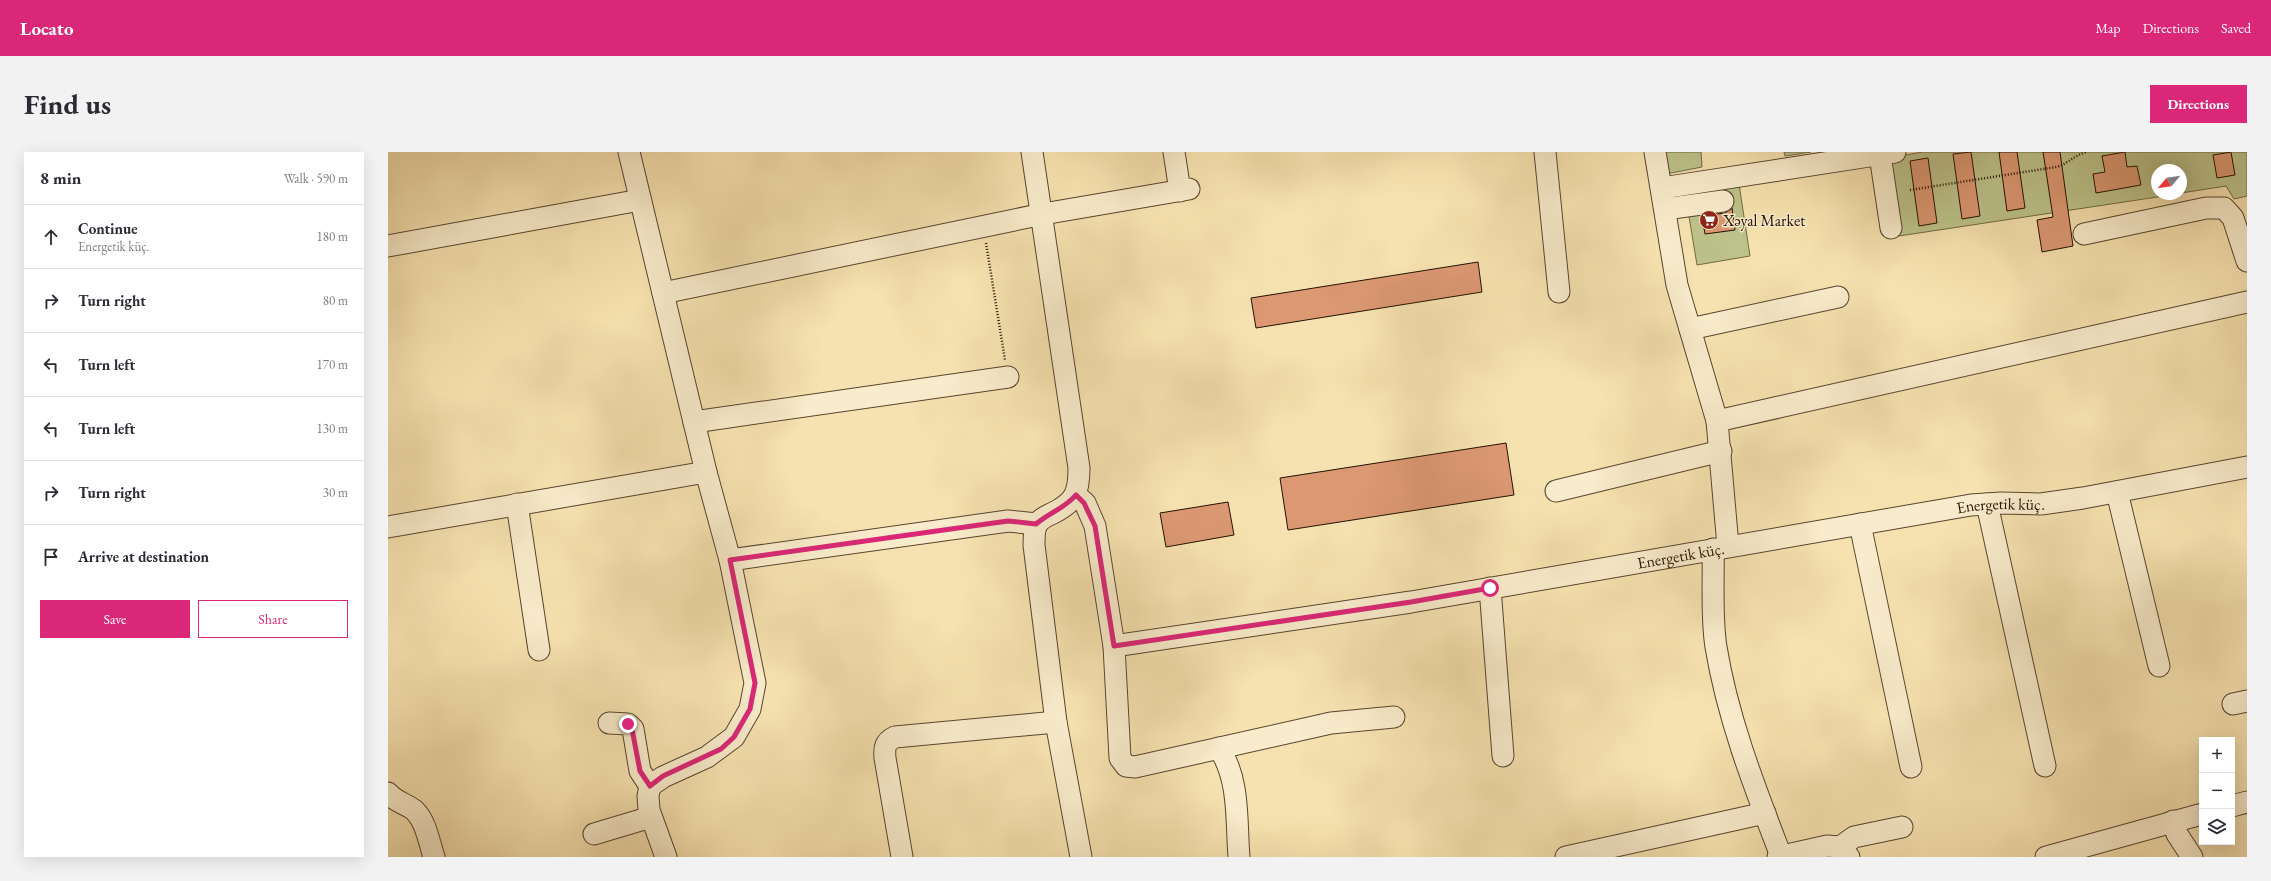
<!DOCTYPE html>
<meta charset="utf-8">
<style>
body{margin:0;font-family:"EB Garamond",serif;background:#f2f2f3;color:#2b2b33}
.controls{position:absolute;right:12px;bottom:12px;display:grid;overflow:hidden;border-radius:0px;box-shadow:0 4px 16px #0002}
.controls button{width:36px;height:36px;display:grid;place-items:center;padding:0;border:0;border-bottom:1px solid #e1e1e2;background:#fff;color:#2b2b33;font:20px sans-serif}
.compass{position:absolute;left:1763px;top:12px;width:36px;height:36px;border-radius:50%;background:#fff;box-shadow:0 4px 16px #0002;rotate:241deg}
.stop{position:absolute;width:12px;height:12px;margin:-9px;border:3px solid #db2777;border-radius:50%;background:#fff}
.stop.end{background:#db2777;border-color:#fff;box-shadow:0 1px 4px #0008}
.list{margin:0;padding:0;list-style:none}
h2{display:flex;justify-content:space-between;align-items:center;height:52px;margin:0;padding:0 16px;font-size:17px}
h2 small{font-size:13px;font-weight:400;color:#7c7c81}
.list li{display:grid;grid-template-columns:26px 1fr auto;gap:12px;align-items:center;box-sizing:border-box;height:64px;padding:0 16px;border-top:1px solid #e1e1e2}
.list b{display:block;font-size:15px;white-space:nowrap}
.list p{margin:0;font-size:13px;white-space:nowrap;color:#7c7c81}
.list em{font-size:13px;font-style:normal;color:#7c7c81}
.actions{display:flex;gap:8px;padding:12px 16px}
.actions a{flex:1;padding:9px 0;border:1px solid #db2777;border-radius:0px;text-align:center;font-size:14px;color:#db2777}
.actions .main{background:#db2777;color:#fff}
.icon{flex:none;width:22px;height:22px;fill:none;stroke:currentColor;stroke-width:2;stroke-linecap:round;stroke-linejoin:round}
.map{position:relative;flex:none;width:1859px;height:705px;overflow:hidden;border-radius:0px}
header{display:flex;align-items:center;gap:24px;box-sizing:border-box;height:56px;padding:0 20px;background:#db2777;color:#fff}
header strong{font-size:19px}
nav{display:flex;gap:22px;margin-inline-start:auto;font-size:14px}
.intro{display:flex;align-items:center;justify-content:space-between;box-sizing:border-box;height:96px;padding:0 24px}
h1{margin:0;font-size:28px}
.button{padding:10px 18px;border-radius:0px;background:#db2777;color:#fff;font-size:14px;font-weight:700}
main{display:flex;gap:24px;padding:0 24px}
aside{flex:1;background:#fff;border-radius:0px;box-shadow:0 4px 16px #0002}
.map>svg:first-child{display:block}
.green{fill:#bdc38b;stroke:#706a46}
.building{fill:#db9873;stroke:#241102}
.lines{fill:none;stroke-linecap:round;stroke-linejoin:round}
.minor-casing{stroke:#58452e;stroke-width:23}
.path{stroke:#241102;stroke-width:2.5;stroke-dasharray:1 2;stroke-linecap:butt}
.minor{stroke:#f9eccc;stroke-width:21}
.route{stroke:#db2777;stroke-width:5}
.labels{text-anchor:middle;stroke-width:3;stroke-linejoin:round;paint-order:stroke}
.poi-label{font-size:16px;fill:#241102;stroke:#f9eccc;text-anchor:start}
.street-label{font-size:16px;fill:#241102;stroke:#f9eccc}
</style>
<header>
<strong>Locato</strong>
<nav><a>Map</a><a>Directions</a><a>Saved</a></nav>
</header>
<div class="intro"><h1>Find us</h1><a class="button">Directions</a></div>
<main>
<aside>
<h2>8 min<small>Walk · 590 m</small></h2>
<ul class="list">
<li><svg class="icon" aria-label="ahead" viewBox="0 0 24 24"><path d="M12 20V5M6 11l6-6 6 6"/></svg><div><b>Continue</b><p>Energetik küç.</p></div><em>180 m</em></li>
<li><svg class="icon" aria-label="right" viewBox="0 0 24 24"><path d="M7 20v-9h11M14 6l5 5-5 5"/></svg><div><b>Turn right</b></div><em>80 m</em></li>
<li><svg class="icon" aria-label="left" viewBox="0 0 24 24"><path d="M17 20v-9H6M10 6l-5 5 5 5"/></svg><div><b>Turn left</b></div><em>170 m</em></li>
<li><svg class="icon" aria-label="left" viewBox="0 0 24 24"><path d="M17 20v-9H6M10 6l-5 5 5 5"/></svg><div><b>Turn left</b></div><em>130 m</em></li>
<li><svg class="icon" aria-label="right" viewBox="0 0 24 24"><path d="M7 20v-9h11M14 6l5 5-5 5"/></svg><div><b>Turn right</b></div><em>30 m</em></li>
<li><svg class="icon" aria-label="arrive" viewBox="0 0 24 24"><path d="M6 21V4h12l-3 4 3 4H6"/></svg><div><b>Arrive at destination</b></div></li>
</ul>
<div class="actions"><a class="main">Save</a><a>Share</a></div>
</aside>
<div class="map">
<svg width="1859" height="705" viewBox="0 0 1859 705">
<rect width="100%" height="100%" fill="#f6e2b0"/>
<filter id="stains"><feTurbulence type="fractalNoise" baseFrequency=".005" numOctaves="4"/><feColorMatrix values="0 0 0 0 .2 0 0 0 0 .09 0 0 0 0 .02 0 0 0 .5 -.17"/></filter>
<radialGradient id="worn" r=".72"><stop offset=".6" stop-color="#630" stop-opacity="0"/><stop offset="1" stop-color="#630" stop-opacity=".3"/></radialGradient>
<path class="green" d="M 1274,0 L 1313,0 L 1314,15 L 1278,22 Z
M 1396,0 L 1423,0 L 1397,4 Z
M 1535,0 L 1859,0 L 1859,44 L 1846,47 L 1838,34 L 1793,41 L 1793,18 L 1769,18 L 1769,42 L 1789,42 L 1511,84 L 1499,6 Z
M 1351,32 L 1362,104 L 1309,113 L 1297,40 Z"/>
<path class="building" d="M 1583,0 L 1592,64 L 1574,67 L 1565,2 Z
M 1611,0 L 1629,0 L 1637,56 L 1619,59 Z
M 1655,0 L 1672,0 L 1685,94 L 1654,100 L 1649,68 L 1665,65 Z
M 1737,0 L 1739,15 L 1749,14 L 1753,33 L 1708,41 L 1705,22 L 1717,20 L 1714,4 Z
M 1843,0 L 1847,23 L 1829,26 L 1825,3 Z
M 1540,6 L 1549,71 L 1531,74 L 1522,9 Z
M 1344,56 L 1347,78 L 1317,82 L 1314,64 L 1337,61 Z
M 1090,110 L 1094,140 L 868,176 L 863,146 Z
M 1118,291 L 1126,343 L 900,378 L 892,326 Z
M 840,350 L 846,383 L 778,395 L 772,361 Z"/>
<g class="lines">
<g class="minor-casing">
<g id="minor">
<path d="M 241,0 L 318,320 L 342,408 L 367,531 L 362,557 L 346,585 L 319,605 L 275,625 L 262,634 L 260,644 L 261,658 L 278,705"/>
<path d="M 644,0 L 691,316 C 691,341 687,350 665,361 C 659,364 653,366 649,372 C 646,377 646,387 646,393 L 668,570 L 693,705"/>
<path d="M 786,0 L 792,39"/>
<path d="M 1157,0 L 1171,140"/>
<path d="M 1267,0 L 1289,133 L 1329,269 L 1340,394"/>
<path d="M 1492,3 L 1503,76"/>
<path d="M 1274,36 L 1507,0"/>
<path d="M 1277,57 L 1335,49"/>
<path d="M 1696,82 L 1818,56 L 1836,56 L 1845,66 L 1859,109"/>
<path d="M 0,94 L 252,48"/>
<path d="M 275,141 L 655,62 L 801,37"/>
<path d="M 1302,177 L 1450,145"/>
<path d="M 1329,269 L 1859,150"/>
<path d="M 306,270 L 620,225"/>
<path d="M 1168,339 L 1333,299"/>
<path d="M 1729,340 L 1771,514"/>
<path d="M 688,343 L 697,351 L 707,374 L 726,494 L 732,606 L 738,614 L 747,615 L 943,571 L 1006,565"/>
<path d="M 129,352 L 151,498"/>
<path d="M 1599,352 L 1657,614"/>
<path d="M 1472,372 L 1523,615"/>
<path d="M 0,375 L 318,320"/>
<path d="M 1325,397 C 1326,429 1323,463 1328,495 C 1340,568 1367,636 1393,704"/>
<path d="M 342,408 L 620,369 L 649,372"/>
<path d="M 1102,436 L 1115,604"/>
<path id="s1" d="M 726,494 L 1023,450 L 1583,353 L 1613,351 L 1653,352 L 1695,346 L 1859,315"/>
<path d="M 1845,552 L 1859,549"/>
<path d="M 221,571 L 240,572 L 245,577 L 252,619 L 262,634"/>
<path d="M 831,596 C 852,628 848,668 851,705"/>
<path d="M 0,641 C 9,651 17,651 26,658 C 38,669 41,690 46,705"/>
<path d="M 1844,654 L 1859,650"/>
<path d="M 1785,669 L 1789,682 L 1804,705"/>
<path d="M 206,682 L 263,665"/>
<path d="M 1452,695 L 1466,685 L 1514,675"/>
<path d="M 514,705 L 497,606 C 496,595 497,590 507,585 L 668,570"/>
<path d="M 1178,705 L 1377,661"/>
<path d="M 1390,705 L 1439,694 L 1452,695 L 1461,705"/>
<path d="M 1658,705 L 1814,662"/>
</g>
</g>
<path class="path" d="M 1522,38 L 1668,15 C 1680,12 1686,3 1699,0
M 598,91 L 617,208"/>
<use href="#minor" class="minor"/>
</g>
<g class="lines">
<path class="route" d="M 240,572 L 244,577 L 252,619 L 262,634 L 275,624 L 333,597 L 346,585 L 362,557 L 367,531 L 342,408 L 620,369 L 648,372 C 661,361 677,356 688,343 L 696,351 L 707,374 L 726,494 L 1023,450 L 1102,436"/>
</g>
<defs>
<g id="supermarket-disc" transform="scale(1)"><circle r="9.5" fill="#8f2418" stroke="#f9eccc"/><path d="M-6-5.5h2.5l.6 2H6L4.5 2H-2.5L-4.4-4H-6ZM-1.5 3.2a1.3 1.3 0 1 0 .1 0ZM3 3.2a1.3 1.3 0 1 0 .1 0Z" fill="#fff"/></g>
</defs>
<g fill-rule="evenodd">
<use href="#supermarket-disc" x="1321" y="68"/>
</g>
<g class="labels">
<g class="poi-label">
<text x="1335" y="74">Xəyal Market</text>
</g>
<g class="street-label">
<text dy="6" stroke="none"><textPath href="#s1" startOffset="898">Energetik küç.</textPath></text>
<text dy="6" stroke="none"><textPath href="#s1" startOffset="574">Energetik küç.</textPath></text>
</g>
</g>
<rect width="100%" height="100%" filter="url(#stains)"/>
<rect width="100%" height="100%" fill="url(#worn)"/>
</svg>
<div class="controls">
<button>+</button>
<button>−</button>
<button><svg class="icon" aria-label="layers" viewBox="0 0 24 24"><path d="M12 4l9 5-9 5-9-5zM3 14l9 5 9-5"/></svg></button>
</div>
<svg class="compass" viewBox="-18 -18 36 36"><path d="M0-13l5 13h-10z" fill="#e53935"/><path d="M0 13l5-13h-10z" fill="#7c7c81"/></svg>
<div class="stop" style="left:1102px;top:436px"></div>
<div class="stop end" style="left:240px;top:572px"></div>
</div>
</main>
